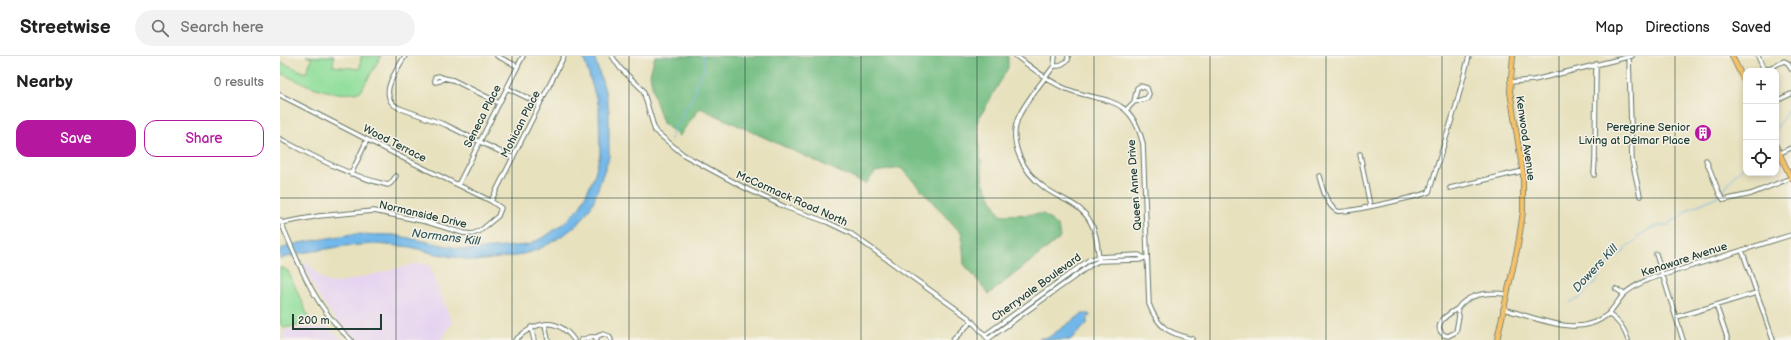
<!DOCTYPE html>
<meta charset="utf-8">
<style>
body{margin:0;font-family:"Balsamiq Sans",sans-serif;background:#f2f2f2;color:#222}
.controls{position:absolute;right:12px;top:12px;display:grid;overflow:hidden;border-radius:8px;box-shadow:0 2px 6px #0003}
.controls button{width:36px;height:36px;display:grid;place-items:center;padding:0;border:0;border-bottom:1px solid #e0e0e0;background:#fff;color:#222;font:20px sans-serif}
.scale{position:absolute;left:12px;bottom:10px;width:90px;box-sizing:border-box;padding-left:4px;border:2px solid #1f3d34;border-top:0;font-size:11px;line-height:14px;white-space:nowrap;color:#1f3d34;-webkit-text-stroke:3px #f7f3e8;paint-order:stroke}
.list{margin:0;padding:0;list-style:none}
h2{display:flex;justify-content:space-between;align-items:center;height:52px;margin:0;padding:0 16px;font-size:17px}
h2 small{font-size:13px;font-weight:400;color:#767676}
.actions{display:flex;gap:8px;padding:12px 16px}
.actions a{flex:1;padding:9px 0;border:1px solid #b5179e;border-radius:12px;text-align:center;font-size:14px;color:#b5179e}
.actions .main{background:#b5179e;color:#fff}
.icon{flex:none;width:22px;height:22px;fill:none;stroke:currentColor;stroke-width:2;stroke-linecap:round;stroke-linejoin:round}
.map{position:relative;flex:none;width:1511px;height:284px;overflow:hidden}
header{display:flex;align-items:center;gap:24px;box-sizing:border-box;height:56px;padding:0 20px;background:#fff;border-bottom:1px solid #e0e0e0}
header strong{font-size:19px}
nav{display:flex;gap:22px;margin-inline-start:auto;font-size:14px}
.search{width:280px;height:36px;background:#f2f2f2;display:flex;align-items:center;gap:10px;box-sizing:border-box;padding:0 14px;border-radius:22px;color:#767676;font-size:15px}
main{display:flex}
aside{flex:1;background:#fff}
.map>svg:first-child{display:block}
.built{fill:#e5d3f1}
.green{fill:#92df9c;stroke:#588e68}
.forest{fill:#75be84;stroke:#4a7e5c}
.water{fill:#72b7e9;stroke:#487a8e}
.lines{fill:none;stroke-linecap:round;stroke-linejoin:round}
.stream{stroke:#72b7e9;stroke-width:1}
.minor-casing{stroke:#657664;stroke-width:5.5}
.major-casing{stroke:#657664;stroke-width:6}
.minor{stroke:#fff;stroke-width:3.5}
.major{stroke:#f5c16b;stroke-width:4.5}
.grid{fill:none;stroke:#1f3d34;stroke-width:1;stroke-opacity:0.55}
.labels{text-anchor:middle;stroke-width:3;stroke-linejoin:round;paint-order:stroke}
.street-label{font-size:11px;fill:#1f3d34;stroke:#f7f3e8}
.poi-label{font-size:11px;fill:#1f3d34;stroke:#f7f3e8;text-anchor:end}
.water-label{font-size:12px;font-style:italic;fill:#345c61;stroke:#f7f3e8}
</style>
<header>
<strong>Streetwise</strong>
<div class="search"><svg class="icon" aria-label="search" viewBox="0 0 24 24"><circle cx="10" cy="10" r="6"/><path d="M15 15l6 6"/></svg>Search here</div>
<nav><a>Map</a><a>Directions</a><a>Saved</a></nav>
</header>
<main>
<aside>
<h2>Nearby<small>0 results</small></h2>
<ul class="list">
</ul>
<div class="actions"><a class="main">Save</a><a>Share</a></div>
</aside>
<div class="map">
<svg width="1511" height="284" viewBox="0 0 1511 284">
<rect width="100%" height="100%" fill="#f7f3e8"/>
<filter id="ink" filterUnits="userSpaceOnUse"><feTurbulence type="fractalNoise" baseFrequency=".025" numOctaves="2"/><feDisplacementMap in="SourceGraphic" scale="8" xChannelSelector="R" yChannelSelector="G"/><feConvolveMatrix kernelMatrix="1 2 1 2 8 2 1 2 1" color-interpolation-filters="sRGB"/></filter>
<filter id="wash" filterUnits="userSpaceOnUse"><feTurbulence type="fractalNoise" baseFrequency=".012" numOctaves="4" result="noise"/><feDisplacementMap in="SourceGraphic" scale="16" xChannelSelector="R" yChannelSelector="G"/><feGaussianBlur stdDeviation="0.9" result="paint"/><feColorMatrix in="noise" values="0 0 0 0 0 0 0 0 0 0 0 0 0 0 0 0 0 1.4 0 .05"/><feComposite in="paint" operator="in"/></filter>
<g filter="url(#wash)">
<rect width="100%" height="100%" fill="#e7e1be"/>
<path class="built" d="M 27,206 L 42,223 L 48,226 L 59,227 L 139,207 L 149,209 L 172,267 L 161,284 L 77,284 L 58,267 L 38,240 L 23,208 Z
M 47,271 L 64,284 L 4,284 L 3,280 L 4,274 Z"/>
<path class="green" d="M 26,0 L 39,1 L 40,0 L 54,0 L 53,10 L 80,13 L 81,0 L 101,0 L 81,35 C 57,44 22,27 0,17 L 0,6 L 26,17 L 32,2 Z
M 0,211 L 8,215 L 29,262 L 21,269 L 3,272 L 0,267 Z"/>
<path class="forest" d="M 375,0 L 728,0 L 728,12 L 697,66 L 703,126 L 720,159 L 763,158 L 778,170 L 780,182 L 709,238 L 684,208 L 682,178 L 621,112 L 595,116 L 586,128 L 420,52 L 399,80 L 383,67 L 374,40 L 370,18 Z"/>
<path class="water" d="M 303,0 L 314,0 L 326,38 L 329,55 L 329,101 L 313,147 L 302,164 L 289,175 L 274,185 L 257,194 L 236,200 L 195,205 L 152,197 L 131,191 L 95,188 L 65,190 L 21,197 L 0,203 L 0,193 L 19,187 L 72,178 L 114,179 L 187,194 L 248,189 L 266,180 L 284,167 L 300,151 L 314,121 L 320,98 L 319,51 Z
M 802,258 L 809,258 L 810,260 L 807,263 L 807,268 L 790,284 L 758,284 L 761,282 L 769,281 Z"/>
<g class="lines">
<path class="stream" d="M 1496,73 L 1508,54 L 1511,52
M 391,84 L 394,72 L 400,65 L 406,50 L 414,40 L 416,28 L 424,13 L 423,0
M 1440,138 L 1455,119 L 1466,108
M 1290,246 L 1299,243 L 1318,223 L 1323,212 L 1335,201 L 1344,196 L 1346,191 L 1355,185 L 1358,180 L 1374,171 L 1389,169 L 1391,165 L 1402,161 L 1407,154 L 1438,140"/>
</g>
</g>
<g filter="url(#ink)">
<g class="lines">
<g class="minor-casing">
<path id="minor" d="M 125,0 C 116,15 96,41 119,52 L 166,69 L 233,102
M 217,0 L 237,10
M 332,0 L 340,12 L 363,34 L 375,75 L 404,99 L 463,131 L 505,151 L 547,166 L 570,177 L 689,262 L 709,284
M 736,0 C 751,11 765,23 782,31 C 820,49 850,34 863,88 L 869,248 C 878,272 889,277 912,283
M 775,0 L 774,10 L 779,10 L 788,4 L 788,0
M 1478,0 L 1484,14
M 1349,1 L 1352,104 L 1360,140
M 774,10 C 763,25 749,41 740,58 C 726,85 743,116 765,132 C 781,144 801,147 811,167 C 817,178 818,193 819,205
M 1483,15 L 1504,5 L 1508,7 L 1511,13
M 159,20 L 164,22 L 160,25 L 155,26 L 155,21 Z
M 164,22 L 173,24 L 219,47
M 1230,26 L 1254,24 L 1352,0
M 227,32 L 260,48
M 0,39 L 123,102 L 211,145 L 221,152 L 218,160 L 200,175 L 192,178 L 183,177 L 147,166 L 94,155 L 39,160 L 1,167
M 1496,45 L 1511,38
M 846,54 L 854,46 L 857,32 L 860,30 L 867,32 L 869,38 L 867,42 L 854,46
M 0,83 C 35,101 69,120 108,129 L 111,127 L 116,120
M 1500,97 L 1511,92
M 1080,98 L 1090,150
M 1426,104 L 1440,139 L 1444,144 L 1471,138 L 1511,122
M 71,118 L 87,84
M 1314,119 L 1315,103 L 1316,8
M 1039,120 C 1042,130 1046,149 1057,155 C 1063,158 1140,140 1149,136 L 1176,50 L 1189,0
M 178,129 L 243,0
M 1170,132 L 1243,115
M 211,145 L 284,0
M 0,164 C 19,208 34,251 71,284
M 1462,194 L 1493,284
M 1376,198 L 1403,284
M 1336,233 L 1344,238
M 1436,249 L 1448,284
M 1177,253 L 1179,260 L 1176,276 L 1168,280 L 1164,279 C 1151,269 1168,258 1177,253 Z
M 1177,253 C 1188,237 1208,236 1226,238
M 1223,253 C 1256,261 1299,284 1328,258 C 1334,252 1338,245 1343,239 C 1350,232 1359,228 1367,224 L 1511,179
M 1328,258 C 1339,265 1344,272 1348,284
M 1397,261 L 1476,237
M 265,268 L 268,284
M 251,271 L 254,284
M 705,279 L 809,204 L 818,201 L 859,199 L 864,202
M 708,283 L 812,208 L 819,205 L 860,204 L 867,201
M 235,284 C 255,266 276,259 294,284
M 301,284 L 310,281 L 317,281
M 316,284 L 318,280 L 323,278 L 329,280 L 331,284
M 673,284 L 692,265"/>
</g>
<g class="major-casing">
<path id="major" d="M 1452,0 L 1466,29
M 1496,90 L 1511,122
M 1217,284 L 1238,189 L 1243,156 L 1243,118 L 1230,35 L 1233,0"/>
</g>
<use href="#minor" class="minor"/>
<use href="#major" class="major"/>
</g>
</g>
<path class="grid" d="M 116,0 L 116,284M 232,0 L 232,284M 349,0 L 349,284M 465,0 L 465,284M 581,0 L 581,284M 697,0 L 697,284M 814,0 L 814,284M 930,0 L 930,284M 1046,0 L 1046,284M 1162,0 L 1162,284M 1279,0 L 1279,284M 1395,0 L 1395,284M 0,142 L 1511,142"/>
<defs>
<g id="building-disc" transform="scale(0.9)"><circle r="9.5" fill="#b5179e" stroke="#f7f3e8"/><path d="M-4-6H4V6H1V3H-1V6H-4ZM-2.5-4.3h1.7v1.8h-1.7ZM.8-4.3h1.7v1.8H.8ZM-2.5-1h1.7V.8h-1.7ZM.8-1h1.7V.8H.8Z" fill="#fff"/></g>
</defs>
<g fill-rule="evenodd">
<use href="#building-disc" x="1423" y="77"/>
</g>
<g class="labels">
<g class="street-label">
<text transform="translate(202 60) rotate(-63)" y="4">Seneca Place</text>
<text transform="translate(240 68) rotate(-63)" y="4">Mohican Place</text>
<text transform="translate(1246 82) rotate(82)" y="4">Kenwood Avenue</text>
<text transform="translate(115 87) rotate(27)" y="4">Wood Terrace</text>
<text transform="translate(854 129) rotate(-94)" y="4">Queen Anne Drive</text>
<text transform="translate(512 142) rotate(24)" y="4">McCormack Road North</text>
<text transform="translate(143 158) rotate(13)" y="4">Normanside Drive</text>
<text transform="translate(1404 203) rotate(-18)" y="4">Kenaware Avenue</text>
<text transform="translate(756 231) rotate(-36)" y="4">Cherryvale Boulevard</text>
</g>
<g class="poi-label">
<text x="1410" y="75">Peregrine Senior<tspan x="1410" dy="13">Living at Delmar Place</tspan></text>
</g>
<g class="water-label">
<text transform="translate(166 181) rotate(7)" y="4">Normans Kill</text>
<text transform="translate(1315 212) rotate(-47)" y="4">Dowers Kill</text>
</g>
</g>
</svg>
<div class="controls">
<button>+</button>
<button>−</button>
<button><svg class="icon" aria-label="locate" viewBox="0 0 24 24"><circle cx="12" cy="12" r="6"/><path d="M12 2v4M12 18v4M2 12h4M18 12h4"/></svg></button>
</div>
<div class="scale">200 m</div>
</div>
</main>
